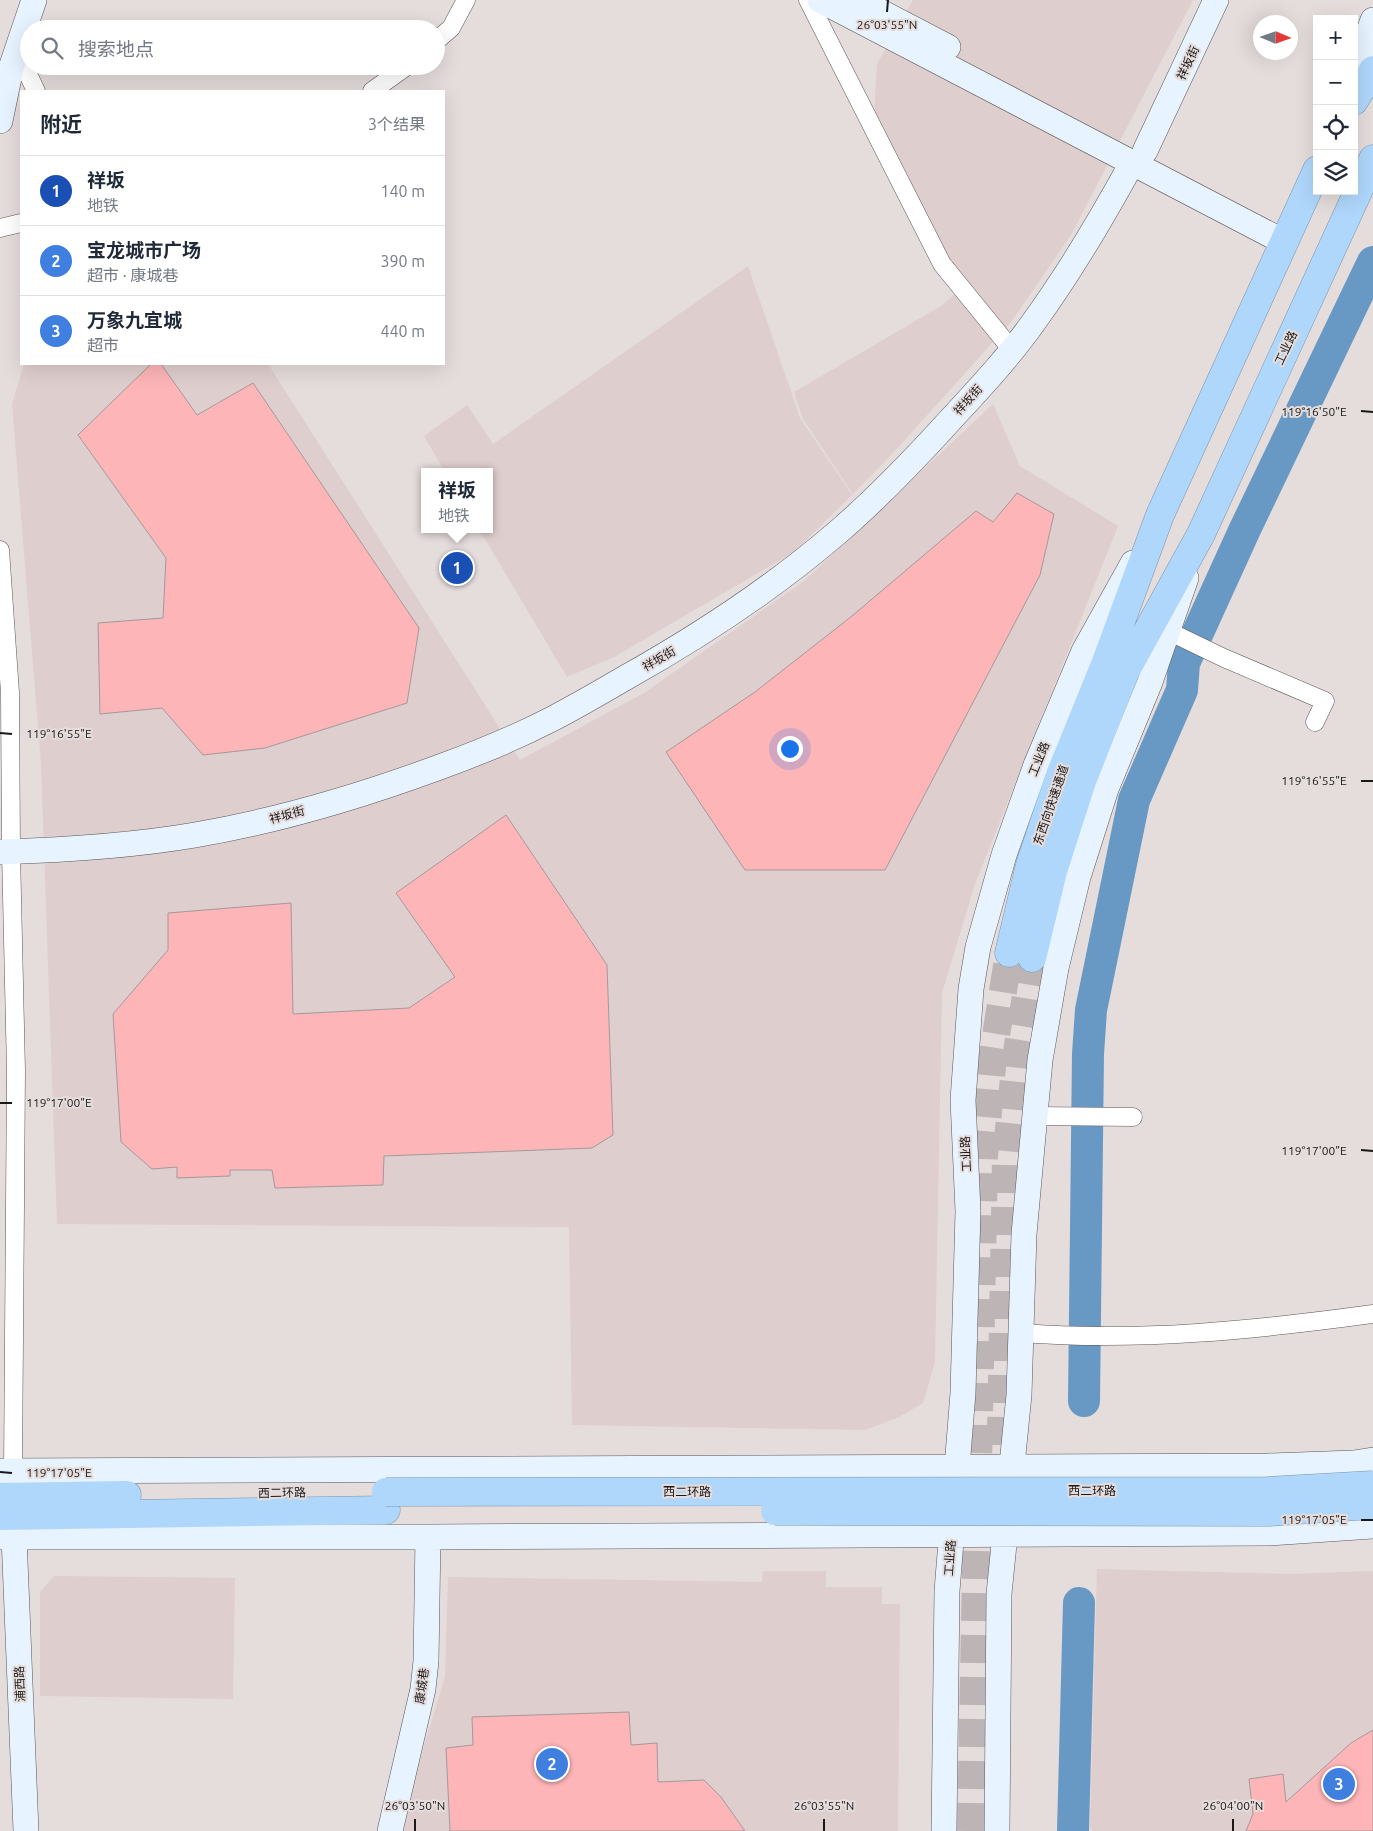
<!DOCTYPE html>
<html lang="zh">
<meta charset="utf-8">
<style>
body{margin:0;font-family:Ubuntu,"Noto Sans SC",sans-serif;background:#f6f6f7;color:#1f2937}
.controls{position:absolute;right:15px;top:15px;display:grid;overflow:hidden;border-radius:0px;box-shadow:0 5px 20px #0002}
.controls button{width:45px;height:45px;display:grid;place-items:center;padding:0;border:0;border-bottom:1px solid #e0e1e3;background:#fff;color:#1f2937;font:25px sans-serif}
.compass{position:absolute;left:1253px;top:15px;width:45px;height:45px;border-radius:50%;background:#fff;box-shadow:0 5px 20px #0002;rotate:92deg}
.you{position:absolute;left:789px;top:748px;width:18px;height:18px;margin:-12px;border:4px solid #fff;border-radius:50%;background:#1a73e8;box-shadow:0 0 0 8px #1a73e833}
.badge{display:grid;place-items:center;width:32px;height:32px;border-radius:50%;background:#0f766e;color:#fff;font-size:16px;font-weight:700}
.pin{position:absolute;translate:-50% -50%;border:2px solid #fff;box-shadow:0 1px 5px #0006}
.popup{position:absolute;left:421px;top:468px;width:72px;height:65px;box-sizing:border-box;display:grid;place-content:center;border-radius:0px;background:#fff;filter:drop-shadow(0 1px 4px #0005);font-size:16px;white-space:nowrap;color:#747a83}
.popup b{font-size:19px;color:#1f2937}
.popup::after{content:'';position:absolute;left:50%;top:100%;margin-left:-10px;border:10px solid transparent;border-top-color:#fff}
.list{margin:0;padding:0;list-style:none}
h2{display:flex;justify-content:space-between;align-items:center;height:65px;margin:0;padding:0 20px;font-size:21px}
h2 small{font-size:16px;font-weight:400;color:#747a83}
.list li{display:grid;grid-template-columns:32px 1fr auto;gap:15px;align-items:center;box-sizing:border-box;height:70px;padding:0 20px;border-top:1px solid #e0e1e3}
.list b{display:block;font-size:19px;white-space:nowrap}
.list p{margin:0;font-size:16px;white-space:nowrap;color:#747a83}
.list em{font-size:16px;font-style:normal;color:#747a83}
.icon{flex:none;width:28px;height:28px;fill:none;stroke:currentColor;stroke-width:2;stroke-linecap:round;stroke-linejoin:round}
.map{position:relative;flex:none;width:1373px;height:1831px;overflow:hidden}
.search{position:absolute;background:#fff;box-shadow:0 5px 20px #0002;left:20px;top:20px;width:425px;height:55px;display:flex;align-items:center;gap:12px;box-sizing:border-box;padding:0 18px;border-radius:28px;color:#747a83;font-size:19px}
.panel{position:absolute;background:#fff;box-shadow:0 5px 20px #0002;left:20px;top:90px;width:425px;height:275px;border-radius:0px}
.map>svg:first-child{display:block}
.built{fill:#dfcece}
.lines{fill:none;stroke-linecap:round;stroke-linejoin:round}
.river{stroke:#6899c4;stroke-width:32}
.building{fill:#fdb5b8;stroke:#a29a9a}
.highway-tunnel{stroke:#bdb5b5;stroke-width:28;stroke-dasharray:28 14;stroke-linecap:butt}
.street-casing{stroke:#5d5656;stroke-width:19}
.secondary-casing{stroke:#5d5656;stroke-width:26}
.highway-casing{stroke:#7b94ac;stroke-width:29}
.street{stroke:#fff;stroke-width:18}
.secondary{stroke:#e7f3fe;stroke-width:25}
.highway{stroke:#afd7fb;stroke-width:28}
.highway-bridge-casing{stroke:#7b94ac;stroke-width:29;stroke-linecap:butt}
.highway-bridge{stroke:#afd7fb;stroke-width:28}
.ticks{fill:none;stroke:#1b1818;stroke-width:2}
.labels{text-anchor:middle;stroke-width:4;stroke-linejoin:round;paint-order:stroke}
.street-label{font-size:12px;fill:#1b1818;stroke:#e5dcdc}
.ticks-label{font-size:12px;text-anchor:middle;fill:#1b1818;stroke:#e5dcdc;stroke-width:4;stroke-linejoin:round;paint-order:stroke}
</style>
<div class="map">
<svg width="1373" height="1831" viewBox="0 0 1373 1831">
<rect width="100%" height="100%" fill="#e5dcdc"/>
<path class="built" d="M 913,0 L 1193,0 L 1071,235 L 1011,322 L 893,453 L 853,494 L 803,419 L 794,392 L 941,306 L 964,286 L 874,118 L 877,64 Z
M 748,266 L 800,418 L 852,495 L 794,552 L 614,657 L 567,677 L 479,529 L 490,529 L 490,472 L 445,472 L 424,436 L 467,405 L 493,444 Z
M 24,364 L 268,364 L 520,760 L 644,693 L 803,582 L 993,404 L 1020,466 L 1118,526 L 975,884 L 942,993 L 935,1362 L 923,1403 L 899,1417 L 865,1430 L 572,1425 L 569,1227 L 57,1224 L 41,764 L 12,404 Z
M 1097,1569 L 1291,1574 L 1373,1571 L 1373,1831 L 1092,1831 L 1090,1826 Z
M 763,1571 L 826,1571 L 826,1587 L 882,1587 L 882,1604 L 900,1604 L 898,1831 L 398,1831 L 445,1677 L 448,1577 L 762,1582 Z
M 54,1576 L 235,1578 L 233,1699 L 40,1696 L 40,1592 Z"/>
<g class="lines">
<path class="river" d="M 1084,1401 L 1088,1054 L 1091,1010 L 1134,800 L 1182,690 L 1184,663 L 1245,529 L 1373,262
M 1073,1831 L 1079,1603"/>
</g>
<path class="building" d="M 151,364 L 161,364 L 197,415 L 253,383 L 419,628 L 407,703 L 265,748 L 203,755 L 162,708 L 100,714 L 98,623 L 163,618 L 166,558 L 78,435 Z
M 1017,493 L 1054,514 L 1040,575 L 885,870 L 745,870 L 666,752 L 755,692 L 852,616 L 976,511 L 993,522 Z
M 506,815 L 607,965 L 613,1135 L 592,1148 L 384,1156 L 383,1185 L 275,1188 L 272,1170 L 230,1170 L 230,1176 L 177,1178 L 177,1167 L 152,1169 L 121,1142 L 113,1014 L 168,950 L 168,913 L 291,903 L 293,1014 L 409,1008 L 455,977 L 396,893 Z
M 629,1712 L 631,1745 L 657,1743 L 658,1782 L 704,1780 L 721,1797 L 745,1831 L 450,1831 L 446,1748 L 473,1745 L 472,1717 Z
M 1373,1730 L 1373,1831 L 1246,1831 L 1253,1814 L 1249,1779 L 1283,1774 L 1286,1802 L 1351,1743 Z"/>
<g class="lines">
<path class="highway-tunnel" d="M 1000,1487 L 1006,1159 L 1016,1058 L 1032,958
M 971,1831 L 984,1157 L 993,1055 L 1009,953"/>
<g class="street-casing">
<path id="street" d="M 808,0 L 942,264 L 1012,350
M 436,41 L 451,28 L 466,0
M 17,51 L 36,91
M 372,91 L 407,66
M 0,228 L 21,223
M 0,550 L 10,693 L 11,852 L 16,1071 L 13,1471
M 1168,631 L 1224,658 L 1325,701 L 1315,722
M 1035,1116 L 1133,1117
M 1021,1333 C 1139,1342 1256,1330 1373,1314"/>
</g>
<g class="secondary-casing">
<path id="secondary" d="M 820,0 L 1284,242
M 858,0 L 948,47
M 1354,72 L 1373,20
M 0,121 L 11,68 L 34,0
M 1145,151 L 1216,0
M 0,852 C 65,850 131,846 195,835 C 277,821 358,797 437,768 C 476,754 515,738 552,719 C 577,706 601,692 625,678 C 700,636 773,588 838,532 C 875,500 909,465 942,429 C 973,395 1006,361 1033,323 C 1070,272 1102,218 1132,163
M 0,1471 L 1268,1466 L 1354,1463 L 1373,1460
M 14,1536 L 26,1831
M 0,1537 L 428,1537 L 1268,1533 L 1373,1526
M 390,1831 L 423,1689 L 426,1661 L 428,1537
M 944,1831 L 947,1591 L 963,1393 L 968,1211 L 963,1100 L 971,989 L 978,947 L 1004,855 L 1036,765 L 1084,651 L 1133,563
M 997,1831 L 999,1594 L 1019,1395 L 1024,1234 L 1040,1060 L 1056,968 L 1078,877 L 1106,789 L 1150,682 L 1186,578"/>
</g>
<g class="highway-casing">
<path id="highway" d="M 1354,101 L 1373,70
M 1009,953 L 1030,865 L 1061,773 L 1106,662 L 1160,515 L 1317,170
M 1032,958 L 1053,871 L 1082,781 L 1125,672 L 1201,534 L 1373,159
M 0,1497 L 127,1495
M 0,1516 L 386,1510"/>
</g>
<use href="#street" class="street"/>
<use href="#secondary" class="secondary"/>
<use href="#highway" class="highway"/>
<g class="highway-bridge-casing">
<path id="highway-bridge" d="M 386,1492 L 1268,1491 L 1373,1485
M 775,1511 L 1268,1512 L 1373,1505"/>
</g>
<use href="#highway-bridge" class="highway-bridge"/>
</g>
<path class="ticks" d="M 887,12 L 888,0M 1361,411 L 1373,412M 0,733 L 12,734M 1361,781 L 1373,781M 0,1103 L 12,1103M 1361,1150 L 1373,1151M 0,1472 L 12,1473M 1361,1520 L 1373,1520M 415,1831 L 415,1819M 824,1831 L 824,1819M 1233,1831 L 1233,1819"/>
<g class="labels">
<g class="street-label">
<text transform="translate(1188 63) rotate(-65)" y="4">祥坂街</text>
<text transform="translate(1286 348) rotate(-65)" y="4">工业路</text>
<text transform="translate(968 400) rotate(-48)" y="4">祥坂街</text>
<text transform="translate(659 659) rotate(-30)" y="4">祥坂街</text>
<text transform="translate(1039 759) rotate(-68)" y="4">工业路</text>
<text transform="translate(1051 805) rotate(-71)" y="4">东西向快速通道</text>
<text transform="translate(287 815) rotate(-15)" y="4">祥坂街</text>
<text transform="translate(966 1154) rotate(-93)" y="4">工业路</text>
<text x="1092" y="1495">西二环路</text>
<text x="687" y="1496">西二环路</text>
<text transform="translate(282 1493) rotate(-1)" y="4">西二环路</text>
<text transform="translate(950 1558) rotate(-86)" y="4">工业路</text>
<text transform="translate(20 1684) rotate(-92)" y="4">浦西路</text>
<text transform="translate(422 1686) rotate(-82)" y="4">康城巷</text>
</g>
</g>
<g class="ticks-label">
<text x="887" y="29">26°03'55"N</text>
<text x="1314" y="416">119°16'50"E</text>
<text x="59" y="738">119°16'55"E</text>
<text x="1314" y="785">119°16'55"E</text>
<text x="59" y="1107">119°17'00"E</text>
<text x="1314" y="1155">119°17'00"E</text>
<text x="59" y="1477">119°17'05"E</text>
<text x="1314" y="1524">119°17'05"E</text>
<text x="415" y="1810">26°03'50"N</text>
<text x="824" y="1810">26°03'55"N</text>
<text x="1233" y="1810">26°04'00"N</text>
</g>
</svg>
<div class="controls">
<button>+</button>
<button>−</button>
<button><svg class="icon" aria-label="locate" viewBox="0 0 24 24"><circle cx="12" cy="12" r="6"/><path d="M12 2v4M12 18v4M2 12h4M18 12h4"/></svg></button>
<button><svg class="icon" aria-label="layers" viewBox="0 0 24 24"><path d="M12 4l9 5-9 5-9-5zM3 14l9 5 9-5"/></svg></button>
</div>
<svg class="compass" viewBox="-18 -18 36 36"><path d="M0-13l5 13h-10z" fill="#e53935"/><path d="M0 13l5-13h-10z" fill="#747a83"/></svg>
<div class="you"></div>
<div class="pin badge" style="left:457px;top:568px;background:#1a4fb4">1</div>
<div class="popup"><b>祥坂</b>地铁</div>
<div class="pin badge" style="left:552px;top:1764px;background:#3f7fe0">2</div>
<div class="pin badge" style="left:1339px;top:1784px;background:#3f7fe0">3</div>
<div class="search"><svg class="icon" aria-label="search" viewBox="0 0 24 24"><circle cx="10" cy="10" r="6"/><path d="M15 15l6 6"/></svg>搜索地点</div>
<section class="panel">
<h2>附近<small>3个结果</small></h2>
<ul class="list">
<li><span class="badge" style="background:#1a4fb4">1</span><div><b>祥坂</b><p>地铁</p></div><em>140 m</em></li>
<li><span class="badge" style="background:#3f7fe0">2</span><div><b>宝龙城市广场</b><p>超市 · 康城巷</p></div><em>390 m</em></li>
<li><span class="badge" style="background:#3f7fe0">3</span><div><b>万象九宜城</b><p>超市</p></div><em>440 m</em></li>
</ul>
</section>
</div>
